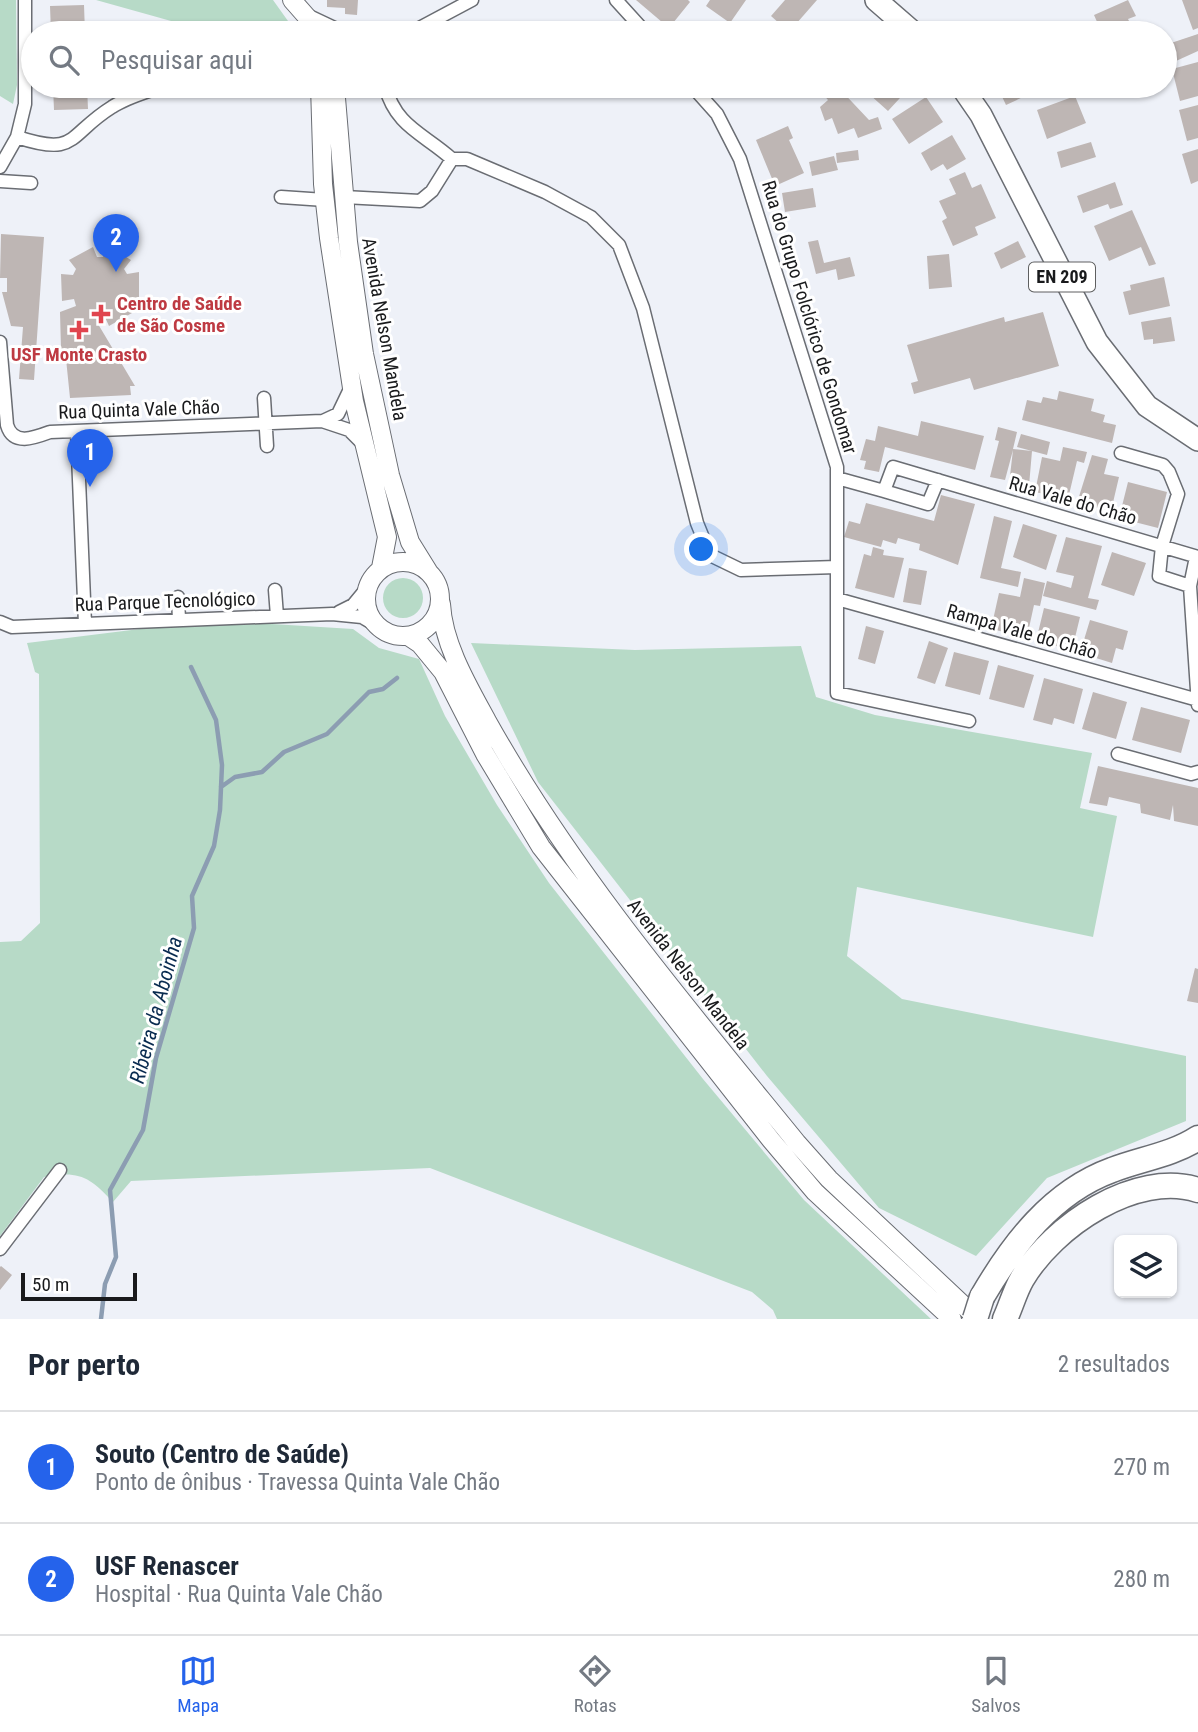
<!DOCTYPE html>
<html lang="pt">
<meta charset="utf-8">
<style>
body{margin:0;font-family:"Roboto Condensed",sans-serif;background:#f6f6f7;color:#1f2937}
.controls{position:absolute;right:21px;bottom:21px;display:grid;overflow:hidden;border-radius:10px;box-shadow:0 2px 5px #0004}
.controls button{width:63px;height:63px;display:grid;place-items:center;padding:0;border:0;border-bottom:2px solid #e0e1e3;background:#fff;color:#1f2937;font:35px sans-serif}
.scale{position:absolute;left:21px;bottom:18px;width:116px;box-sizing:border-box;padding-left:7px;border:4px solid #191a1c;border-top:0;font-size:19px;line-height:24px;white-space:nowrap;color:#191a1c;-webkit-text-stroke:5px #fff;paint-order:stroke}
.you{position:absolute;left:702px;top:550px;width:24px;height:24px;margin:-18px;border:5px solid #fff;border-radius:50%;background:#1a73e8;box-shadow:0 0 0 10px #1a73e833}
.badge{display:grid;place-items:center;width:46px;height:46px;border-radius:50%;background:#2563eb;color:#fff;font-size:23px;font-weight:700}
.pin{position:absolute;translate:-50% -58px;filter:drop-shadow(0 2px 4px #0008)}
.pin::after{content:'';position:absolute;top:37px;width:24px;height:21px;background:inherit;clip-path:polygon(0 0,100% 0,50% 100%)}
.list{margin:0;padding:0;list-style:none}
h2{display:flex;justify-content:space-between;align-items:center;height:91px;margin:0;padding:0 28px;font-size:30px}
h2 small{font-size:23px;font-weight:400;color:#747a83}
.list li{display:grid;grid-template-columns:46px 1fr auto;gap:21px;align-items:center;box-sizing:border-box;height:112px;padding:0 28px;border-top:2px solid #e0e1e3}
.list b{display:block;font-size:26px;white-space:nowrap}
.list p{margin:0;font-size:23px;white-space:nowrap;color:#747a83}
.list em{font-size:23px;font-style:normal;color:#747a83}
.icon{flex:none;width:38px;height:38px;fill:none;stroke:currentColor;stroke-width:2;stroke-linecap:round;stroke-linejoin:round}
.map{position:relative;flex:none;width:1198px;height:1319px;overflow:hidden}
.search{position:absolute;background:#fff;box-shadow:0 2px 5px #0004;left:21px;right:21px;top:21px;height:77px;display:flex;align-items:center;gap:18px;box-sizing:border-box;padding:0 24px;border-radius:38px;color:#747a83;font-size:26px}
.sheet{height:315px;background:#fff}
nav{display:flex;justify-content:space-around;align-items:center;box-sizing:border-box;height:98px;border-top:2px solid #e0e1e3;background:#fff;font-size:19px;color:#747a83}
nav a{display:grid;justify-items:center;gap:4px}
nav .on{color:#2563eb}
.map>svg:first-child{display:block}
.green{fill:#b7dac7}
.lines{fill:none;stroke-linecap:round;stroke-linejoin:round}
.stream{stroke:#8c9db2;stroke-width:4.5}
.building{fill:#beb6b4}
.minor-casing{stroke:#6a6d73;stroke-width:15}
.secondary-casing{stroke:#6a6d73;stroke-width:20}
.primary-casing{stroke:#6a6d73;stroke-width:24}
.motorway-casing{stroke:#6a6d73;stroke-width:27}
.minor{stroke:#fff;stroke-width:12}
.secondary{stroke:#fff;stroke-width:18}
.primary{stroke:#fff;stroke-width:21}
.motorway{stroke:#fff;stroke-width:24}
.motorway-bridge-casing{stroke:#6a6d73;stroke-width:27;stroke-linecap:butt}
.motorway-bridge{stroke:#fff;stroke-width:24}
.health-dot{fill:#e0444e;stroke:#fff;stroke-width:2.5}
.labels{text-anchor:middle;stroke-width:6;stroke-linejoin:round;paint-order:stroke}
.shield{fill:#fff;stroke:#5e5f60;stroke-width:2}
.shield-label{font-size:18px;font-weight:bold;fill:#191a1c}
.health-label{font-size:19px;font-weight:bold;fill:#be3a42;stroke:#fff;text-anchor:start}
.street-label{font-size:19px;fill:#191a1c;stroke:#fff}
.water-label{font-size:21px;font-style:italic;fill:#082a4f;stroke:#fff}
</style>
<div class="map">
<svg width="1198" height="1319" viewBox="0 0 1198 1319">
<rect width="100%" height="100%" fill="#eef1f8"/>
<path class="green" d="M 0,0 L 16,0 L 17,85 L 13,104 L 0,96 Z
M 96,0 L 273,0 L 288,21 L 273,24 L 274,33 L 214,33 Z
M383 598a20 20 0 1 1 40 0a20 20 0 1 1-40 0Z
M 188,623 L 256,623 L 353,629 L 379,648 L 419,659 L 445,716 L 497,805 L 549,883 L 703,1079 L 804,1200 L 931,1319 L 777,1319 L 773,1310 L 752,1292 L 430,1168 L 131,1181 L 113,1202 C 90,1177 79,1170 44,1177 L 0,1236 L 0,942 L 21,941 L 40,923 L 39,674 L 35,672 L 27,643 Z
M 471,643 L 635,650 L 801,646 L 816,697 L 875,715 L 1092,753 L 1080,808 L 1117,816 L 1093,937 L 857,887 L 847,956 L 902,999 L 1186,1056 L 1186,1121 L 1047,1178 L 976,1256 L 879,1208 L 767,1076 L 538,782 Z"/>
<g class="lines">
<path class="stream" d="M 221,787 L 235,777 L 262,772 L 284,752 L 327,734 L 369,692 L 383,689 L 397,678
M 101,1319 L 105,1284 L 116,1257 L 110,1190 L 143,1130 L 156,1058 L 194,928 L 192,896 L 214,846 L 220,810 L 222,765 L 216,720 L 191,667"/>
</g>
<path class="building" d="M 327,0 L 358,0 L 357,15 L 345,14 L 345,8 L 327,7 Z
M 636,0 L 688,0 L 690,2 L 669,28 Z
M 710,0 L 746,0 L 730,23 L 706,6 Z
M 785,0 L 817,0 L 789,32 L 771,16 Z
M 1128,0 L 1136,16 L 1128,19 L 1134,31 L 1102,33 L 1094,15 Z
M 1182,0 L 1198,0 L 1198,28 L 1193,30 Z
M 84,5 L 85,33 L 51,33 L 50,6 Z
M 288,21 L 291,33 L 274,33 L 272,24 Z
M 1083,21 L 1087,33 L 1067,33 L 1065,27 Z
M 109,29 L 187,29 L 187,33 L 109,33 Z
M 1198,34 L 1198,51 L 1165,66 L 1165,45 Z
M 1198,62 L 1198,96 L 1180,101 L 1172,69 Z
M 53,86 L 87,86 L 88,109 L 54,110 Z
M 816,86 L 837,86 L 869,120 L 878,117 L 882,129 L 858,138 L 854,128 L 838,134 L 832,118 L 825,121 L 820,107 L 828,100 Z
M 860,86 L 911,86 L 888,111 Z
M 997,86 L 1036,86 L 1038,90 L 1006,105 Z
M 1075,96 L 1086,123 L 1047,139 L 1037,110 Z
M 926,97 L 943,122 L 909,144 L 892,119 Z
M 1198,105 L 1198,138 L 1187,141 L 1179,110 Z
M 788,126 L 793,138 L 789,140 L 804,173 L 775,186 L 756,140 Z
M 952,135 L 966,159 L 947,170 L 943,164 L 931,171 L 921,153 Z
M 1091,142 L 1096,157 L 1061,168 L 1057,152 Z
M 1198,149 L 1198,181 L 1191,184 L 1182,154 Z
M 858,150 L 859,160 L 837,163 L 836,153 Z
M 834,156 L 838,170 L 812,176 L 809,162 Z
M 965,172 L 972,188 L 981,184 L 996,218 L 975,227 L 978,235 L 953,246 L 942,221 L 947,218 L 939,201 L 956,194 L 949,179 Z
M 1115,182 L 1123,205 L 1110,209 L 1108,204 L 1083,213 L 1077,196 Z
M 813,188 L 816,207 L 785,212 L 782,193 Z
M 1132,210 L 1156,264 L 1149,266 L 1141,247 L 1109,261 L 1094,226 Z
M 1,234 L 44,237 L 34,380 L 19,379 L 23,327 L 11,326 L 2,292 L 7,292 L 7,278 L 0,278 Z
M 818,240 L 824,263 L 850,257 L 855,276 L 838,280 L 836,269 L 816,274 L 808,242 Z
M 1018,241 L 1026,257 L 1001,269 L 994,253 Z
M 108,246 L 131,260 L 124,269 L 127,274 L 139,272 L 139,298 L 128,298 L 125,303 L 132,313 L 109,326 L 104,315 L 98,316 L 98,324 L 135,386 L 130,386 L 131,395 L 70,398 L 65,349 L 61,349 L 60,312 L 76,306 L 74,299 L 62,301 L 61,274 L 73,275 L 76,269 L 69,260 L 93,247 L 97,257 L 103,257 Z
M 949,254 L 952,287 L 929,289 L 927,256 Z
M 1164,277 L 1170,306 L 1129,315 L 1123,292 L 1131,290 L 1130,285 Z
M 1043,312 L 1059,366 L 974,390 L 970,378 L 914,394 L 911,383 L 918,381 L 907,345 L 1004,317 L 1005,322 Z
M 1171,317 L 1175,341 L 1153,344 L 1153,339 L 1144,340 L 1141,322 Z
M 1059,391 L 1094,399 L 1091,411 L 1105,415 L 1103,422 L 1116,425 L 1112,443 L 1022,420 L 1027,400 L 1041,403 L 1043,397 L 1057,400 Z
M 921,421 L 984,436 L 975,470 L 885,447 L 879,472 L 864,469 L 866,461 L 860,460 L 866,439 L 875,441 L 878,426 L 918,436 Z
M 998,427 L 1017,432 L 1013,449 L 1032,451 L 1029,486 L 1009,484 L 1013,450 L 1005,480 L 990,477 L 999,441 L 995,440 Z
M 1021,434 L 1050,442 L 1047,455 L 1017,447 Z
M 1063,447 L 1087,452 L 1084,463 L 1077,461 L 1068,499 L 1035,492 L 1042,457 L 1060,461 Z
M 1092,455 L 1108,459 L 1104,474 L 1119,477 L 1111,511 L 1077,503 Z
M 1128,482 L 1167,492 L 1158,528 L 1119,518 Z
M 941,495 L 975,504 L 958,565 L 919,550 L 920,544 L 898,538 L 896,544 L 883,540 L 881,547 L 844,537 L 849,521 L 860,524 L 866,503 L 934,521 Z
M 994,516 L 1012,521 L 1001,568 L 1021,572 L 1018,587 L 980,578 Z
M 1023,524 L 1057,535 L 1046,570 L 1013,557 Z
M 1066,537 L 1102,546 L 1088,598 L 1099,600 L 1096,610 L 1043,596 L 1047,581 L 1071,588 L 1074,576 L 1056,572 Z
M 873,547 L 884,550 L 883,555 L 904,558 L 894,598 L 855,588 L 864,554 L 871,556 Z
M 1112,552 L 1146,563 L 1134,596 L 1101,585 Z
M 909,568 L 927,571 L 921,605 L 903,602 Z
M 1024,578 L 1045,583 L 1040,606 L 1034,605 L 1027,637 L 991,629 L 999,593 L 1020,597 Z
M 1044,608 L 1080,617 L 1072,650 L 1036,641 Z
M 1090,620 L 1128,631 L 1123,650 L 1116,648 L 1112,663 L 1080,653 Z
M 866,626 L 884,631 L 875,664 L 858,659 Z
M 929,641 L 948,648 L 935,684 L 917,678 Z
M 954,652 L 989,661 L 980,695 L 945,686 Z
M 998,665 L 1034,675 L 1024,708 L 989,699 Z
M 1044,678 L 1083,689 L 1074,724 L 1054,718 L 1052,725 L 1033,720 Z
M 1093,692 L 1127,702 L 1116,739 L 1082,729 Z
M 1141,707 L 1190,720 L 1181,753 L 1132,740 Z
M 1098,766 L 1198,788 L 1198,826 L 1174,821 L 1173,805 L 1170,820 L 1141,813 L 1140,804 L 1109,797 L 1107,806 L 1089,803 Z
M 1195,968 L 1198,969 L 1198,1003 L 1187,1001 Z
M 1,1266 L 12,1275 L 0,1290 L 0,1267 Z"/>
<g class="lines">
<g class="minor-casing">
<path id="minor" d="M 616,0 L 646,33
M 309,16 L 345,33
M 410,33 L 472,0
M 385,86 C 396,127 423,133 452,159
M 692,86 L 717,114 L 740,159 L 837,467 L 837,693 L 969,721
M 17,137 C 78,157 67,135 112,107 C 127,97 147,92 163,86
M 0,167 L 17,137 L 25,104 L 25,0
M 0,181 L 31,183
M 281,197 L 325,200
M 344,197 L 420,201 L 432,191 L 452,159 L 467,159 L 545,192 L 591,217 L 619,245 L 643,308 L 697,523 L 710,555 L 741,570 L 837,567
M 0,342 L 7,425 C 13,446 34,438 50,432 L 322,421 L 349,430 L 364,445
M 264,398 L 267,446
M 323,421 L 338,414 L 350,389
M 77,431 L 85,624
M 1121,453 L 1163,465 L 1169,472 L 1178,494 L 1162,546 L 1159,576 L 1190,586 L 1198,705
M 837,478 L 884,491 L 893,467 L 1198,557
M 884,491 L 928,504 L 938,480
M 1190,586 L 1196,557
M 275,590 L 277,616
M 178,597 L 179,620
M 837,599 L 1198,700
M 339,612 L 353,605 L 367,588
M 0,622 L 12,627 L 332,614 L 362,617 L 374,624
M 1118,754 L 1191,774 L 1198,772
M 0,1249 L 60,1170"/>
</g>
<g class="secondary-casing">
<path id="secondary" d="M 292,0 L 321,33
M 320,86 L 323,184 L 329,238 L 354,401 L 387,537 L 381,568
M 335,86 L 348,242 L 364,354 L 390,475 L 410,542 L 428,571
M366 599a37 37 0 1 1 74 0a37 37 0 1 1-74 0Z
M 441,604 C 443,644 468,686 487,721 C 572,873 688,1009 797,1143 L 829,1179 L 978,1319
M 408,636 L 420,644 L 443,672 L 485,754 L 541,847 L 771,1140 L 815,1192 L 952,1319"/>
</g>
<g class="primary-casing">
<path id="primary" d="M 876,0 L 914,33
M 961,86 L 981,115 L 1097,342 L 1147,406 L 1198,440"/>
</g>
<g class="motorway-casing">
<path id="motorway" d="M 982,1297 C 1013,1244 1052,1192 1112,1170 C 1140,1159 1172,1155 1198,1138
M 1005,1319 C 1011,1306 1015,1291 1022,1279 C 1053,1226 1136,1170 1198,1190"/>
</g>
<use href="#minor" class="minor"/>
<use href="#secondary" class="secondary"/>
<use href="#primary" class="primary"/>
<use href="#motorway" class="motorway"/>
<g class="motorway-bridge-casing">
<path id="motorway-bridge" d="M 975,1319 L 982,1297"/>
</g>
<use href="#motorway-bridge" class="motorway-bridge"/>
</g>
<g class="health-dot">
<path d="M97.5 303.5h7v7h7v7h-7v7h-7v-7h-7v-7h7z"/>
<path d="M75.5 319.5h7v7h7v7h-7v7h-7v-7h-7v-7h7z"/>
</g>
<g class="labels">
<rect class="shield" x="1029" y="262.5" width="66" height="29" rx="5"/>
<g class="shield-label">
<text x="1062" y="283">EN 209</text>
</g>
<g class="health-label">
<text x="117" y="310">Centro de Saúde<tspan x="117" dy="22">de São Cosme</tspan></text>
<text x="79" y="361" text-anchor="middle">USF Monte Crasto</text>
</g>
<g class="street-label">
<text transform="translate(810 317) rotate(73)" y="7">Rua do Grupo Folclórico de Gondomar</text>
<text transform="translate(385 329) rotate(80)" y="7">Avenida Nelson Mandela</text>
<text transform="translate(139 409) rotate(-2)" y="7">Rua Quinta Vale Chão</text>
<text transform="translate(1073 500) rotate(16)" y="7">Rua Vale do Chão</text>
<text transform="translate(165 601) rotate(-2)" y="7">Rua Parque Tecnológico</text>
<text transform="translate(1022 631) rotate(16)" y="7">Rampa Vale do Chão</text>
<text transform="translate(689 974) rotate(52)" y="7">Avenida Nelson Mandela</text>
</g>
<g class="water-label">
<text transform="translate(156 1010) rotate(-75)" y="7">Ribeira da Aboinha</text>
</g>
</g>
</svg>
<div class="controls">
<button><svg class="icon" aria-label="layers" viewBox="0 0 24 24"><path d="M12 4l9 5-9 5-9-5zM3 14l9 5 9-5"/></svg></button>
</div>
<div class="scale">50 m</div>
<div class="you"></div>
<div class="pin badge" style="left:90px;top:487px">1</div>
<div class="pin badge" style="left:116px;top:272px">2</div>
<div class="search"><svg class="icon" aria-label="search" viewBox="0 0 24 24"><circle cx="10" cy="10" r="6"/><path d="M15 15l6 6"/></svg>Pesquisar aqui</div>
</div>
<section class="sheet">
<h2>Por perto<small>2 resultados</small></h2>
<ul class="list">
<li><span class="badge">1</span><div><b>Souto (Centro de Saúde)</b><p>Ponto de ônibus · Travessa Quinta Vale Chão</p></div><em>270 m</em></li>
<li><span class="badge">2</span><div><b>USF Renascer</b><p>Hospital · Rua Quinta Vale Chão</p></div><em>280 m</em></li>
</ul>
</section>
<nav>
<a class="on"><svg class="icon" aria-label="map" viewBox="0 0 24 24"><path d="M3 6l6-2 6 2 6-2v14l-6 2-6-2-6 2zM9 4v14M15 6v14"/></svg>Mapa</a>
<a><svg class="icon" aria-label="directions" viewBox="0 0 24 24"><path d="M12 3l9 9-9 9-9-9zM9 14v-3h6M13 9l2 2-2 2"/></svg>Rotas</a>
<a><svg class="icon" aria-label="saved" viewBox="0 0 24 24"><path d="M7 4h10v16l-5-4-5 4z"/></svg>Salvos</a>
</nav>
